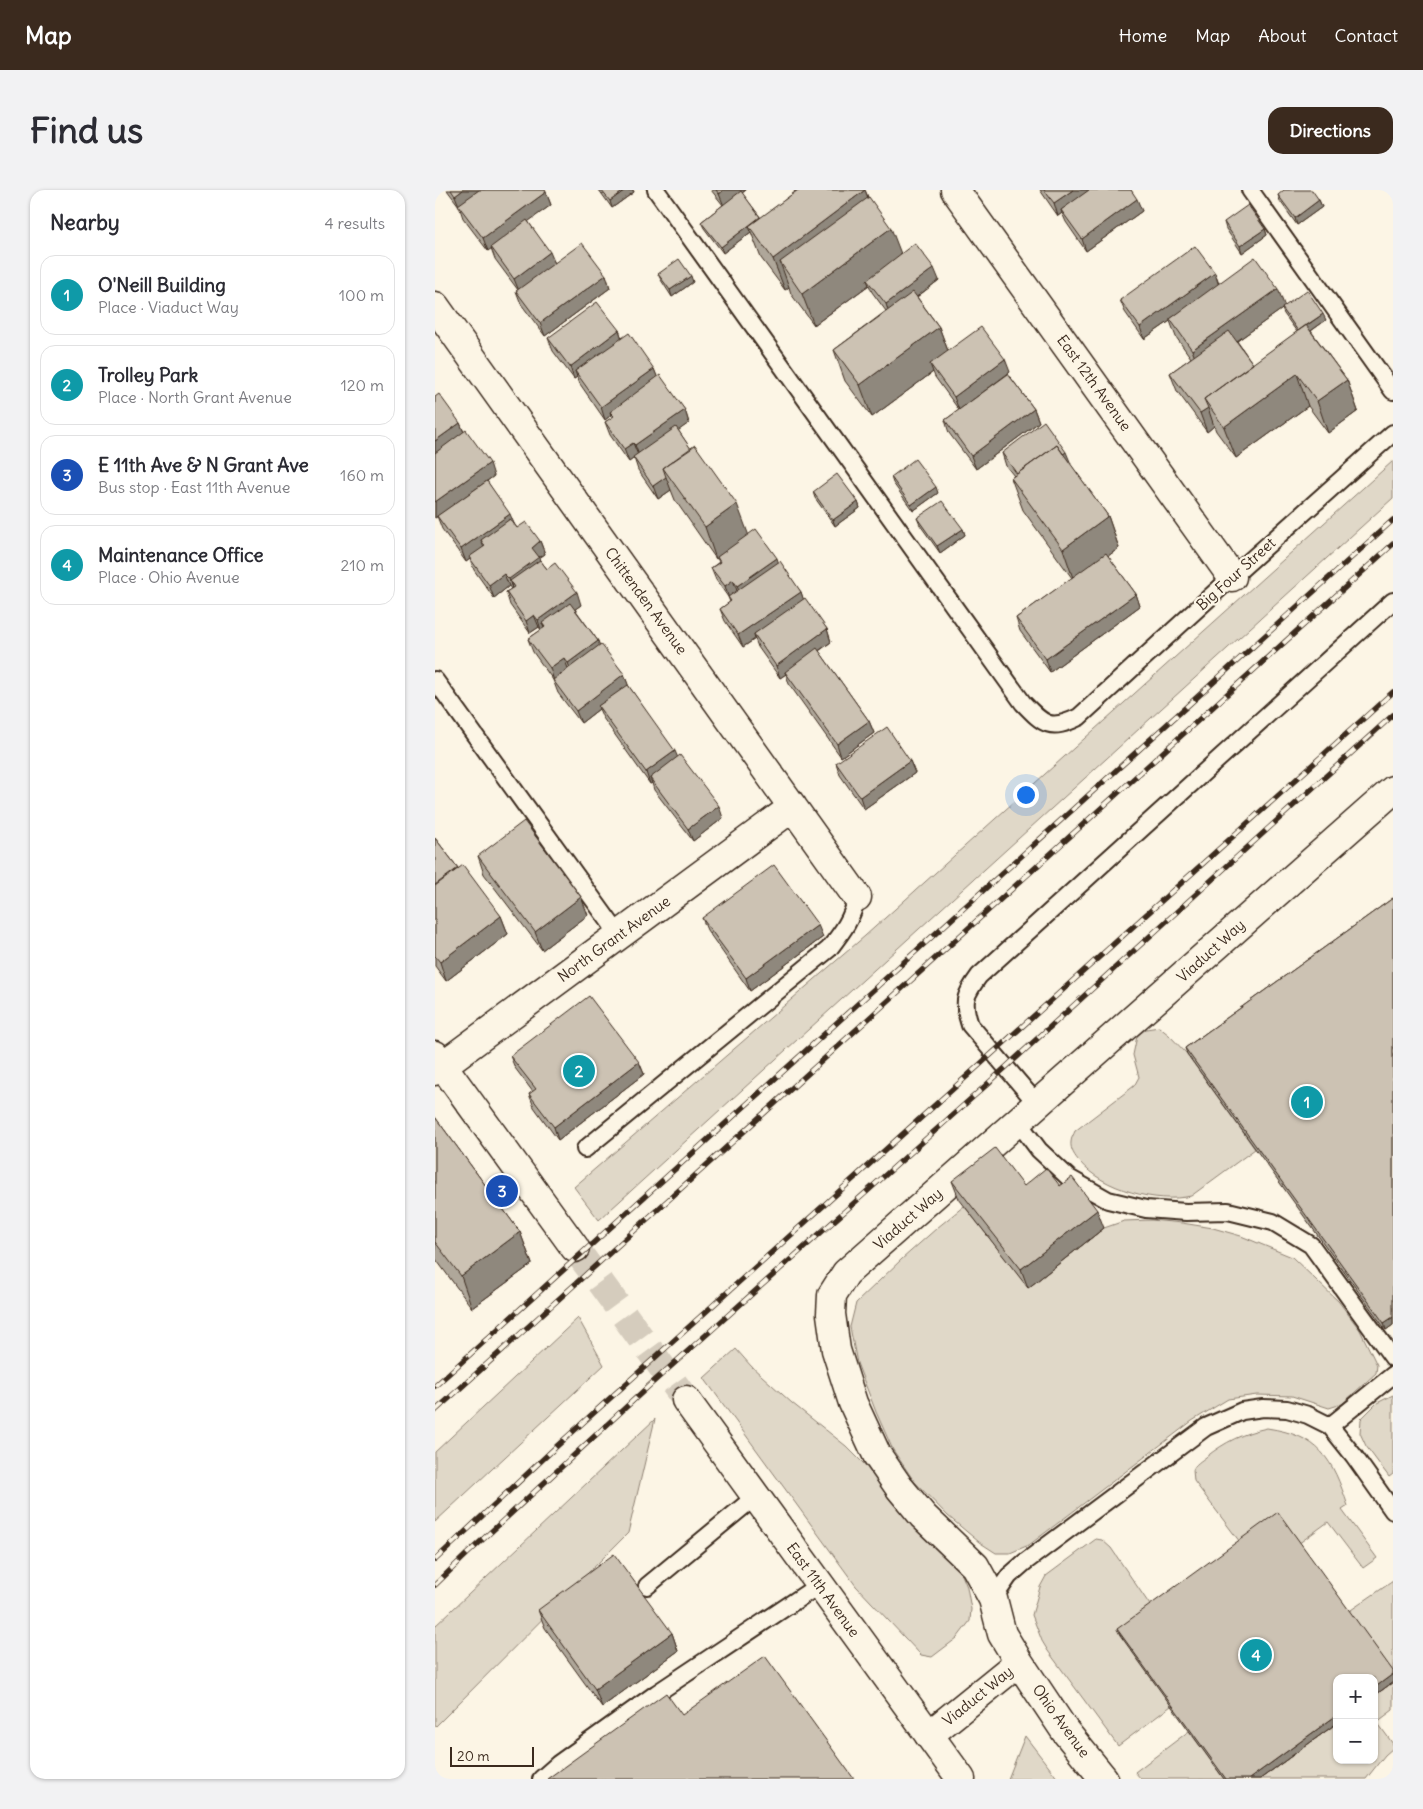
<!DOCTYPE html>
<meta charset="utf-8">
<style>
body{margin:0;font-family:Delius,sans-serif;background:#f2f2f3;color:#2b2b33}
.controls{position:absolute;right:15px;bottom:15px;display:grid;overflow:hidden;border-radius:10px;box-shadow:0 1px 4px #0004}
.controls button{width:45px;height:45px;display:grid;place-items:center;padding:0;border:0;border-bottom:1px solid #e1e1e2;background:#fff;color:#2b2b33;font:25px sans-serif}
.scale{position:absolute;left:15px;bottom:12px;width:84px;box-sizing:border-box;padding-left:5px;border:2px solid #3b2a1e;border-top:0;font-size:14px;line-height:18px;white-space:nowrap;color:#3b2a1e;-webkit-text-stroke:4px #fcf5e5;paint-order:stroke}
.you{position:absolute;left:590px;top:604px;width:18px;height:18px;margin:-12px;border:4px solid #fff;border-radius:50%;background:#1a73e8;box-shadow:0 0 0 8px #1a73e833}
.badge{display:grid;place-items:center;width:32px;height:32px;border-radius:50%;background:#3b2a1e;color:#fff;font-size:16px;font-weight:700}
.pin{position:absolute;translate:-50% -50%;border:2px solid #fff;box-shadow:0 1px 5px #0006}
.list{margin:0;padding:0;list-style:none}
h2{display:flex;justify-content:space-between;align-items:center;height:65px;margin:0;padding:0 20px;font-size:21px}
h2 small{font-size:16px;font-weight:400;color:#7c7c81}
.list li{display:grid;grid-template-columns:32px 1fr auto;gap:15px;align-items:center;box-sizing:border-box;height:80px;margin:0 10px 10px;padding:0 10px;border:1px solid #e1e1e2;border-radius:15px}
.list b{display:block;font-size:19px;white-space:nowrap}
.list p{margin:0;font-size:16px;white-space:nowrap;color:#7c7c81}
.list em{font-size:16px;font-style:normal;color:#7c7c81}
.map{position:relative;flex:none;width:958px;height:1589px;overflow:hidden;border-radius:15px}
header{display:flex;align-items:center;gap:30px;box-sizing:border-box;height:70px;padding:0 25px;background:#3b2a1e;color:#fff}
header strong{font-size:24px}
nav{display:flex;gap:28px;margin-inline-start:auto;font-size:18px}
.intro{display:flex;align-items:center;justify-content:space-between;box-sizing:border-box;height:120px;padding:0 30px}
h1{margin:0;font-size:35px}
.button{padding:12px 22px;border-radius:15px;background:#3b2a1e;color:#fff;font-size:18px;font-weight:700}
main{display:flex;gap:30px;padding:0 30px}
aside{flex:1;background:#fff;border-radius:15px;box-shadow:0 1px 4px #0004}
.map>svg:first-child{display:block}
.green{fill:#e0d8c8;stroke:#8e8173}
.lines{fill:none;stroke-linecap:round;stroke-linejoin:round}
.tertiary-tunnel{stroke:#d5ccbd;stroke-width:28;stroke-dasharray:28 14;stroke-linecap:butt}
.service-casing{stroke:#3b2a1e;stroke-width:20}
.minor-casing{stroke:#3b2a1e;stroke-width:31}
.tertiary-casing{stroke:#3b2a1e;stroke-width:31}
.service{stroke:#fcf5e5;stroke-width:16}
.minor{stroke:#fcf5e5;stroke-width:28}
.tertiary{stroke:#fcf5e5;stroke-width:28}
.rail-casing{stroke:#3b2a1e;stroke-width:5.5}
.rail{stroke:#fcf5e5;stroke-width:4;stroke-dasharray:11;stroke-linecap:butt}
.wall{fill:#afa79a;stroke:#3b2a1e;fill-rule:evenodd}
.shaded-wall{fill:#8f887d;stroke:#3b2a1e}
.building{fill:#ccc2b3;stroke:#3b2a1e}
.labels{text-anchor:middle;stroke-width:4.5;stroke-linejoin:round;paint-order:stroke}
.street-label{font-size:15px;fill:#3b2a1e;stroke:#fcf5e5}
</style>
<header>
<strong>Map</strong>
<nav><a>Home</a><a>Map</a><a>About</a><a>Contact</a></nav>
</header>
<div class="intro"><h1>Find us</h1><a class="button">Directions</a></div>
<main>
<aside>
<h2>Nearby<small>4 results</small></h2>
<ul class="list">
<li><span class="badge" style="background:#0f9aa8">1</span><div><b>O'Neill Building</b><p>Place · Viaduct Way</p></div><em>100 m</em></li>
<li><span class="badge" style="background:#0f9aa8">2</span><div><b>Trolley Park</b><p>Place · North Grant Avenue</p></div><em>120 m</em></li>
<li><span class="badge" style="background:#1a4fb4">3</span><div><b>E 11th Ave &amp; N Grant Ave</b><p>Bus stop · East 11th Avenue</p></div><em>160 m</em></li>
<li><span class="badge" style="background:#0f9aa8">4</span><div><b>Maintenance Office</b><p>Place · Ohio Avenue</p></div><em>210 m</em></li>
</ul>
</aside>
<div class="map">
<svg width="958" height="1589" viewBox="0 0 958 1589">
<rect width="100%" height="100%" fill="#fcf5e5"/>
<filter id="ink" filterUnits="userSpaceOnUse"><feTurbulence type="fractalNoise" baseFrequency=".02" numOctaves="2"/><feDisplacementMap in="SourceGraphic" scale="10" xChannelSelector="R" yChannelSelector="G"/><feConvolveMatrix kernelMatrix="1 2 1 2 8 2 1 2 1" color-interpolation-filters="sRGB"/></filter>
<g filter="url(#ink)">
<path class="green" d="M 958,271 L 958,308 L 164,1030 L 139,997 L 430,746 Z
M 724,837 L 734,845 L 752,864 L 820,959 L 756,1006 C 723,1014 667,999 645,972 C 640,967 635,959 636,952 C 636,948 639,944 640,941 L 699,896 L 704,887 L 698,865 L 702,846 L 711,839 Z
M 529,1016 L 593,1097 L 669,1038 L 689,1031 L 716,1030 L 747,1033 L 778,1038 L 806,1046 L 857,1067 L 904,1112 L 925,1140 L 942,1175 L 941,1183 L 907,1214 L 894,1218 L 857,1206 L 822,1205 L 793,1209 L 757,1231 L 594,1355 L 575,1363 L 561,1363 L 544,1352 L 513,1326 L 479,1291 L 458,1260 L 441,1222 L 422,1173 L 415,1137 L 421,1113 L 467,1069 L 502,1038 Z
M 143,1128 L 169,1175 L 0,1332 L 0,1262 Z
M 301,1159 L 316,1176 L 357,1213 L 411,1256 L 430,1275 L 455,1310 L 479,1337 L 525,1380 L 532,1397 L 536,1419 L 535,1431 L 522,1448 L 497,1467 L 486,1465 L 421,1396 L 269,1188 Z
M 958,1205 L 958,1284 L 954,1287 L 931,1256 L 925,1243 L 926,1229 L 942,1213 Z
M 220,1229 L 193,1343 L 0,1537 L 0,1436 Z
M 832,1238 C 885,1246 897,1268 913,1316 L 907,1320 L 942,1368 L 928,1378 L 893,1332 L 863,1354 L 808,1356 L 759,1291 L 758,1280 C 760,1274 766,1271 771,1267 C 790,1252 808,1243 832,1238 Z
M 661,1349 L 667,1350 L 676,1358 L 719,1421 L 736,1516 L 683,1556 L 613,1461 L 607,1451 L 597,1425 L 605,1397 L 611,1386 Z
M 958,1391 L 958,1484 L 913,1422 Z
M 958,1492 L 958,1520 L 942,1532 L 958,1554 L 958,1558 L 950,1565 L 931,1589 L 825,1589 L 902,1533 L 902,1570 L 939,1570 L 939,1506 Z
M 754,1541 L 789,1589 L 706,1589 L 700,1582 Z
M 590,1546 L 623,1589 L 573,1589 Z"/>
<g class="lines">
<path class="tertiary-tunnel" d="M 140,1058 L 251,1210"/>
<g class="service-casing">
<path id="service" d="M 221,0 L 588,513 C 609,535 615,541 644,527 L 797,387 L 958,243
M 815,0 L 958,201
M 0,490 L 184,745
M 603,915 L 535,835 C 527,811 530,805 544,786 L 958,411
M 583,932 L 604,960 L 634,988 L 673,1010 L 711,1019 L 751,1022 L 793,1021 L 838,1032 L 876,1055 L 958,1168
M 150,959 L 394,759 C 408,741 417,729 422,707
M 895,1236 L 958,1185
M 212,1396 L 321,1306
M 558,1409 L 574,1386 L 590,1372 L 771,1237 L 807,1221 L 828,1218 L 852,1219 L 873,1225 L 895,1236 L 919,1266 L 958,1321
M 106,1589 L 123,1574 L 222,1503 L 384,1395"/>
</g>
<g class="minor-casing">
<path id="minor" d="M 520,0 L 797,387
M 0,116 L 422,707
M 0,881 L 358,617
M 584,1472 L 630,1541 L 669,1589
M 494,1545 L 584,1472 L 567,1444 L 558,1409 L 540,1376 L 488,1326 L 464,1297 L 442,1265 L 418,1213 L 401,1160 L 396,1124 L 397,1105 L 411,1083 L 958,600"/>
</g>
<g class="tertiary-casing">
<path id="tertiary" d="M 0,865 L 140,1058
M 251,1210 L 526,1589"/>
</g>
<use href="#service" class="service"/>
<use href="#minor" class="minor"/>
<use href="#tertiary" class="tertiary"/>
<g class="rail-casing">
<path id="rail" d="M 0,1196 L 958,330
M 0,1221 L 958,354
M 0,1370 L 122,1256 L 958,502
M 0,1395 L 32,1364 L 216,1194 L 548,898 L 958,525"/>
</g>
<use href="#rail" class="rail"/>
</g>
<path class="wall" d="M 12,0 L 110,0 L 116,15 L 93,31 L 120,73 L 171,85 L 175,98 L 110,146 L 86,114 L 81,101 L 83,100 L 60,69 L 56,58 L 53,61 L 28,28 L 24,16 Z
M 164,0 L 198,0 L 199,2 L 177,18 Z
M 276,0 L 311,0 L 307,3 L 326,28 L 360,2 L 359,0 L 430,0 L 433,7 L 466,64 L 504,90 L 482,107 L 504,137 L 513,161 L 575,182 L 573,184 L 599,219 L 604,232 L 541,279 L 514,243 L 510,230 L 524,220 L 500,187 L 498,182 L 437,227 L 410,191 L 399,160 L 451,121 L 437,102 L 434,95 L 379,135 L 356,104 L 354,97 L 350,100 L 326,68 L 316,42 L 288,63 L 269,38 L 266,32 L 288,15 Z
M 605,0 L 696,0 L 707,21 L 651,61 L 631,32 L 627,23 L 623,26 Z
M 843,5 L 884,10 L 887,17 L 862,35 L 845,11 Z
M 789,32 L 830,39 L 832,45 L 807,63 L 791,39 Z
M 780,83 L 784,94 L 891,130 L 876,141 L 912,190 L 923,221 L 893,243 L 873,216 L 801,268 L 781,241 L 779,236 L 772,242 L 742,201 L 735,183 L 756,168 L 741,147 L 735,131 L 709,149 L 690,122 L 685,110 ZM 847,119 L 849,124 L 862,142 L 818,174 L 802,151 Z
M 223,84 L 258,92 L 237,107 L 226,90 Z
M 184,140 L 187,149 L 219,179 L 222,187 L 250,220 L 254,233 L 243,240 L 313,345 L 343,372 L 366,402 L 368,409 L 392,439 L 396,452 L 384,461 L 434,531 L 439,543 L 406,567 L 354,494 L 351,484 L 345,488 L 323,457 L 320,449 L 308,457 L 290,431 L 285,419 L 295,412 L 293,407 L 281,390 L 276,378 L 284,372 L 282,368 L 281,369 L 240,310 L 236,300 L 223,309 L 203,280 L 199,268 L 194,272 L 175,245 L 170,232 L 177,228 L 176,225 L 170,230 L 145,194 L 142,187 L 139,189 L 118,161 L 113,148 Z
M 0,207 L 25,233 L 29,242 L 59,286 L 52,291 L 80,335 L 82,338 L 105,351 L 110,364 L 104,368 L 105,370 L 112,379 L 146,415 L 140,419 L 163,451 L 164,455 L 189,484 L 193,495 L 242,567 L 288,628 L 258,651 L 219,600 L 217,593 L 215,594 L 168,528 L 164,519 L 146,533 L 123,503 L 118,490 L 98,462 L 93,449 L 106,440 L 104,437 L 95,443 L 75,415 L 71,402 L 76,399 L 74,396 L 59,408 L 39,380 L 35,369 L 31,372 L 7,339 L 2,326 L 14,318 L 0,328 Z
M 567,263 L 636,275 L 673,326 L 684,358 L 673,366 L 701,404 L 705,416 L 615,482 L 585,441 L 581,428 L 637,388 L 588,320 L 576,288 L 579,286 L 571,276 Z
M 456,287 L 503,303 L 478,321 L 458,293 Z
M 378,302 L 423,312 L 425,318 L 400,336 L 380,308 Z
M 482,328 L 528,339 L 530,345 L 505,363 L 485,335 Z
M 475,571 L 480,583 L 429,619 L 405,585 L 401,573 Z
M 0,648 L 23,678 L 66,726 L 73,744 L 11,791 L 0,776 Z
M 43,666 L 153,725 L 107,760 L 49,684 Z
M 958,708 L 958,1135 L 951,1140 L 752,864 L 750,858 Z
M 267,728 L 388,747 L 315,801 L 272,740 Z
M 75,866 L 204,872 L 209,884 L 123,950 L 99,917 L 94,904 L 98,902 L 80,878 Z
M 0,927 L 85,1042 L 97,1074 L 37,1118 L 0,1068 Z
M 517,991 L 589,996 L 625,996 L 669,1038 L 593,1098 L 524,1009 Z
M 103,1420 L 237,1443 L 243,1461 L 167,1517 L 110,1438 Z
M 682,1439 L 958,1481 L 958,1492 L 939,1506 L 902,1488 L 902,1533 L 825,1589 L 789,1589 L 685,1445 Z"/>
<path class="shaded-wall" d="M 28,0 L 50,0 L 25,18 L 20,6 Z
M 190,0 L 198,0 L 199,2 L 177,18 L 175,11 Z
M 289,0 L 311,0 L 289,16 L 284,4 Z
M 430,0 L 442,32 L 345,72 L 354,97 L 350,100 L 338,69 Z
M 638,0 L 660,0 L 626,20 L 627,23 L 623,26 L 619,13 Z
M 111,2 L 116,15 L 53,61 L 48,48 Z
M 702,9 L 707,21 L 651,61 L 647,49 Z
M 884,10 L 887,17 L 862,35 L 860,28 Z
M 325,27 L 328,33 L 314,36 L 316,42 L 288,63 L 286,57 Z
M 456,38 L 468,69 L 432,90 L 434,95 L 379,135 L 367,104 Z
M 830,39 L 832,45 L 807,63 L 805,56 Z
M 115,62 L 120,74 L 84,101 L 79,89 Z
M 499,78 L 504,90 L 455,127 L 451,114 Z
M 780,83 L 784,96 L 735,129 L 735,131 L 709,149 L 705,137 Z
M 171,85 L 175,98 L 110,146 L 105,133 Z
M 256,86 L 258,92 L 237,107 L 235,100 Z
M 843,99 L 850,117 L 764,178 L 757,160 Z
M 888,124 L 891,130 L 866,148 L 864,141 Z
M 504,137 L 516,169 L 495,174 L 498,182 L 437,227 L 425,195 Z
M 184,140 L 188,152 L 140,181 L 142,187 L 139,189 L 135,177 Z
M 570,169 L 575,182 L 524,220 L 519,207 Z
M 219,179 L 224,191 L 175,222 L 176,225 L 170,230 L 166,217 Z
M 862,184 L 873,216 L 801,268 L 789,237 Z
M 912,190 L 923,221 L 893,243 L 882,211 Z
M 773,218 L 779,236 L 772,242 L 765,223 Z
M 599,219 L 604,232 L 541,279 L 536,266 Z
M 250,220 L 254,233 L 205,268 L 200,255 Z
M 25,233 L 30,245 L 0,267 L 0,251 Z
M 198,253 L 203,265 L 194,272 L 189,259 Z
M 631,262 L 636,274 L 589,293 Z
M 55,273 L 59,286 L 0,328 L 0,312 Z
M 231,287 L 236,300 L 223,309 L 218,296 Z
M 501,297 L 503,303 L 478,321 L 476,315 Z
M 423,312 L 425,318 L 400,336 L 398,330 Z
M 302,314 L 314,346 L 281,369 L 270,337 Z
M 75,324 L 80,336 L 46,350 L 49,358 L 31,372 L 26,359 Z
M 673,326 L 684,358 L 639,391 L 628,359 Z
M 528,339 L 530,345 L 505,363 L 502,356 Z
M 105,351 L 110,364 L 104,368 L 109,380 L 79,397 L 75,391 L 78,402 L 74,389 L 97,358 Z
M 342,368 L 346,381 L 307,409 L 302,396 Z
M 69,384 L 74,396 L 59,408 L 54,395 Z
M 298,390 L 303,403 L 294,409 L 290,396 Z
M 142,402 L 146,415 L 111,440 L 107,433 L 110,441 L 107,443 L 103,430 Z
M 366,402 L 370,414 L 319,444 L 320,449 L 308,457 L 303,445 Z
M 701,404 L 705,416 L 615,482 L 611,469 Z
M 99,425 L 104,437 L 95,443 L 91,431 Z
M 392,439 L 396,452 L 351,484 L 350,482 L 351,484 L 345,488 L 341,476 Z
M 163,451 L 168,464 L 138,485 L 133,473 Z
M 129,468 L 134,481 L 119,491 L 115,478 Z
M 189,484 L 194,497 L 163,516 L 164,519 L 146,533 L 141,521 Z
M 434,531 L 439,543 L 406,567 L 402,554 Z
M 240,561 L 245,573 L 215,588 L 217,593 L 215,594 L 211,582 Z
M 475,571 L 480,583 L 429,619 L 425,607 Z
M 284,616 L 288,628 L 258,651 L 253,639 Z
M 146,707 L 153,725 L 107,760 L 100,742 Z
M 66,726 L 73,744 L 11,791 L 5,772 Z
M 383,735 L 388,747 L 315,801 L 311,788 Z
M 204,872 L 209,884 L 123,950 L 119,937 Z
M 662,1020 L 669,1038 L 593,1098 L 586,1079 Z
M 85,1042 L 97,1074 L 37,1118 L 26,1086 Z
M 958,1127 L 958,1135 L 951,1140 L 949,1133 Z
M 237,1443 L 243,1461 L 167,1517 L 160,1499 Z
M 958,1484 L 958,1492 L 939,1506 L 939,1498 Z
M 902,1525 L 902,1533 L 825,1589 L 814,1589 Z"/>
<path class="building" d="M 16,0 L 28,0 L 20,6 Z
M 44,0 L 110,0 L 111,2 L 48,48 L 23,15 Z
M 166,0 L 190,0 L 175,11 Z
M 281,0 L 289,0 L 284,4 Z
M 363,0 L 430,0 L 338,69 L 314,36 Z
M 609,0 L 638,0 L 619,13 Z
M 654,0 L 696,0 L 702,9 L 647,49 L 626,20 Z
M 849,0 L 877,0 L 884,10 L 860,28 L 843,5 Z
M 306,1 L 325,27 L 286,57 L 266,32 Z
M 434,7 L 456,38 L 367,104 L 345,72 Z
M 813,15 L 830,39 L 805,56 L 789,32 Z
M 92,30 L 115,62 L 79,89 L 56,57 Z
M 147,53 L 171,85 L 105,133 L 81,101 Z
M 480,53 L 499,78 L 451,114 L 432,90 Z
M 760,56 L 780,83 L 705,137 L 685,110 Z
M 820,67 L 843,99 L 757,160 L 735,129 Z
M 244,69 L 256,86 L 235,100 L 223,84 Z
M 872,100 L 888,124 L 863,141 L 847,118 Z
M 478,102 L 504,137 L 425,195 L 399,160 Z
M 162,112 L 184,140 L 135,177 L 113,148 Z
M 871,135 L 912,190 L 882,211 L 862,184 L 789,237 L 769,209 Z
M 546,137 L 570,169 L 519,207 L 495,174 Z
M 794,141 L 818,174 L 769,209 L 773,218 L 765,223 L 735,183 Z
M 194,143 L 219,179 L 166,217 L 140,181 Z
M 573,184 L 599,219 L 536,266 L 510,230 Z
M 225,185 L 250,220 L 200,255 L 198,253 L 189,259 L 170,232 L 179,226 L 175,222 Z
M 4,204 L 25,233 L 0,251 L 0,207 Z
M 609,231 L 631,262 L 628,264 L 622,255 L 582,284 L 567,263 Z
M 241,237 L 256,259 L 228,278 L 231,287 L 218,296 L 198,267 Z
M 31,240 L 55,273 L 0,312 L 0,263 Z
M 260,255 L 302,314 L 270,337 L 228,278 Z
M 622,255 L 673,326 L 628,359 L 576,288 Z
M 480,269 L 501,297 L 476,315 L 456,287 Z
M 402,284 L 423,312 L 398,330 L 378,302 Z
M 52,291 L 75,324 L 26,359 L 2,326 Z
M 507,311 L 528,339 L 502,356 L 482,328 Z
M 75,329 L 82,338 L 91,332 L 105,351 L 97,358 L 104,367 L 74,389 L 69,384 L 54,395 L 34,367 L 50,356 L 46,350 Z
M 321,339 L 342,368 L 302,396 L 298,390 L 290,396 L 276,378 L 285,372 L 282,367 Z
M 671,363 L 701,404 L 611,469 L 581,428 Z
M 105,370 L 112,379 L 120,373 L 142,402 L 103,430 L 99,425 L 91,431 L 71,402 L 79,397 L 75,391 Z
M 345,371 L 366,402 L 303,445 L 285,419 L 296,411 L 293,407 Z
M 370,408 L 392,439 L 341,476 L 319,444 Z
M 135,413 L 163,451 L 133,473 L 129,468 L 115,478 L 93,449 L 110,437 L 107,433 Z
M 166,454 L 189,484 L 141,521 L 118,490 Z
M 382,458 L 434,531 L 402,554 L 350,482 Z
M 193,495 L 240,561 L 211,582 L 163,516 Z
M 452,537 L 475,571 L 425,607 L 401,573 Z
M 245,565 L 284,616 L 253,639 L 215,588 Z
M 89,631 L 146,707 L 100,742 L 43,666 Z
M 0,648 L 23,678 L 0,695 Z
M 28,675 L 66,726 L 5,772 L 0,766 L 0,696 Z
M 339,675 L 383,735 L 311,788 L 267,728 Z
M 958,708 L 958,1127 L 949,1133 L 750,858 Z
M 154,806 L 204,872 L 119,937 L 94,904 L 101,899 L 75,866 Z
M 0,927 L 85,1042 L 26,1086 L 0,1052 Z
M 560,958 L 589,996 L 611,978 L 625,996 L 637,987 L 662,1020 L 586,1079 L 517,991 Z
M 843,1322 L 958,1481 L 958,1484 L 939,1498 L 939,1488 L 902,1488 L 902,1525 L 814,1589 L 791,1589 L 682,1439 Z
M 179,1364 L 237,1443 L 160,1499 L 103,1420 Z
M 330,1466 L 419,1589 L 112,1589 L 231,1503 L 247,1525 Z"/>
</g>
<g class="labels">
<g class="street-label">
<text transform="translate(659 193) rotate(54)" y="5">East 12th Avenue</text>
<text transform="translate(801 384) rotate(-42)" y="5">Big Four Street</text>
<text transform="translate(211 411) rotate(54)" y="5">Chittenden Avenue</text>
<text transform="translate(179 749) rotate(-36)" y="5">North Grant Avenue</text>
<text transform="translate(776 761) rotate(-42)" y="5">Viaduct Way</text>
<text transform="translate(473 1029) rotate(-41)" y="5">Viaduct Way</text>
<text transform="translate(388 1400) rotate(54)" y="5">East 11th Avenue</text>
<text transform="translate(543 1506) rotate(-39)" y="5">Viaduct Way</text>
<text transform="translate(626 1531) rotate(54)" y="5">Ohio Avenue</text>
</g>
</g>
</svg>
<div class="controls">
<button>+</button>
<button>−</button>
</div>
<div class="scale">20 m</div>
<div class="you"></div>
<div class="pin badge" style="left:872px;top:912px;background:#0f9aa8">1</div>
<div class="pin badge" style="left:144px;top:881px;background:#0f9aa8">2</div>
<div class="pin badge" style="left:67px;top:1001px;background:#1a4fb4">3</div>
<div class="pin badge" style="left:821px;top:1465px;background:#0f9aa8">4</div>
</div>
</main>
